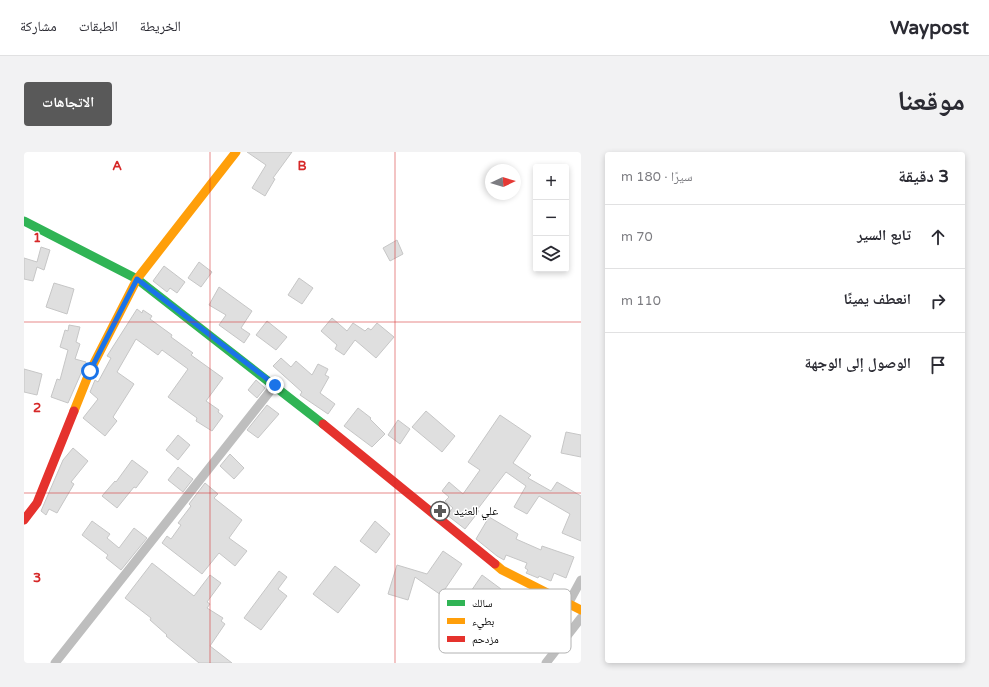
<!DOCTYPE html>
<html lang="ar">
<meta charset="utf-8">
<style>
body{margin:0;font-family:"Varela Round","Noto Naskh Arabic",sans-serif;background:#f2f2f3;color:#2b2b33;direction:rtl}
.controls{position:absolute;right:12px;top:12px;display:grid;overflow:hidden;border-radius:4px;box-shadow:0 2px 6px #0003}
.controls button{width:36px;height:36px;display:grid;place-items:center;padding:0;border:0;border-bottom:1px solid #e1e1e2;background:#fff;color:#2b2b33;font:20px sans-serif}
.compass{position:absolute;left:461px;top:12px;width:36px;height:36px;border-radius:50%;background:#fff;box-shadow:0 2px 6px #0003;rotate:86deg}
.stop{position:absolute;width:12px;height:12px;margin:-9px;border:3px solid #1a73e8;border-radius:50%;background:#fff}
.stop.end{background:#1a73e8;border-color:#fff;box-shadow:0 1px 4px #0008}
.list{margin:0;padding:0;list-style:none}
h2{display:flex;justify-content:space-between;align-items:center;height:52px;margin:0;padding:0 16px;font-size:17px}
h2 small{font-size:13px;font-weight:400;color:#7c7c81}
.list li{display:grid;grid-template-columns:26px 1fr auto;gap:12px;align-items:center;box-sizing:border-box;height:64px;padding:0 16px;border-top:1px solid #e1e1e2}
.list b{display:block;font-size:15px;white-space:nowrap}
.list em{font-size:13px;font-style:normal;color:#7c7c81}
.icon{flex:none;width:22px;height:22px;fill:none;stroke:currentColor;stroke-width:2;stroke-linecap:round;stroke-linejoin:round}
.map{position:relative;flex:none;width:557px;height:511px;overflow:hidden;direction:ltr;border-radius:4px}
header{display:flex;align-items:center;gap:24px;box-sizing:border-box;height:56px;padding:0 20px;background:#fff;border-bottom:1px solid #e1e1e2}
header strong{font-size:19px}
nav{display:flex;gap:22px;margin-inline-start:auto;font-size:14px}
.intro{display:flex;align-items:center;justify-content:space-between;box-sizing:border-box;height:96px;padding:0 24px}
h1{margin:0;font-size:28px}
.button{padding:10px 18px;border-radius:4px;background:#595959;color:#fff;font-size:14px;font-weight:700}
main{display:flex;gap:24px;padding:0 24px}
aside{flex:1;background:#fff;border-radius:4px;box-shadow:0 2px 6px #0003}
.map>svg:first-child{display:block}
.building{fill:#dfdfdf;stroke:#c6c6c6}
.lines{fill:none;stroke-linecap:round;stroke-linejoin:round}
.street{stroke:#bebebe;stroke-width:9}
.fast{stroke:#30b455;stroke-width:9}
.slow{stroke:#ff9f0a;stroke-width:9}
.jam{stroke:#e5322d;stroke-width:9}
.route{stroke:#1a73e8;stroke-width:5}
.grid{fill:none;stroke:#d62828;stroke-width:1;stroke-opacity:0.55}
.labels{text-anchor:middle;stroke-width:3;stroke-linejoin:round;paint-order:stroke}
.poi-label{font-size:12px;fill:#000;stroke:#fff;text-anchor:start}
.key{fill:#fff;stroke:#b2b2b2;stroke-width:1}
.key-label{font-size:11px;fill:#000}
.grid-label{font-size:13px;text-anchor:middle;font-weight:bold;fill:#d62828;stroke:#fff;stroke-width:3;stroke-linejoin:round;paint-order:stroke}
</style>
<header>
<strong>Waypost</strong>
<nav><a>الخريطة</a><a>الطبقات</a><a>مشاركة</a></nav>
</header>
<div class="intro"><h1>موقعنا</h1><a class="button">الاتجاهات</a></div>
<main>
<aside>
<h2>3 دقيقة<small>سيرًا · 180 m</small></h2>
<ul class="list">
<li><svg class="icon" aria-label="ahead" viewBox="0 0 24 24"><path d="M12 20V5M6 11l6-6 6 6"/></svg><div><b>تابع السير</b></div><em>70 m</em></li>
<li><svg class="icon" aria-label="right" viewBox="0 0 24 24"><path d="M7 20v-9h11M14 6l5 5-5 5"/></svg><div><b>انعطف يمينًا</b></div><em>110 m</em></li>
<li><svg class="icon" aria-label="arrive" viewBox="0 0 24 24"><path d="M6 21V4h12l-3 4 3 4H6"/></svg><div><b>الوصول إلى الوجهة</b></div></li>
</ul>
</aside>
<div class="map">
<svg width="557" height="511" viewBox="0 0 557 511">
<rect width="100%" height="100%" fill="#fff"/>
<path class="building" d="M 223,0 L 268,0 L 249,26 L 251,27 L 241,44 L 228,36 L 242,13 Z
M 373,88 L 379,102 L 366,109 L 359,96 Z
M 17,95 L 26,98 L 20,118 L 13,115 L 9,129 L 0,127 L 0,106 L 13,110 Z
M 175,110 L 188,120 L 177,135 L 164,126 Z
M 140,114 L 161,130 L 153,141 L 146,136 L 143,140 L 129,129 Z
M 275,126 L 289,136 L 278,152 L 264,143 Z
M 30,131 L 50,137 L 43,162 L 22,155 Z
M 195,135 L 228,159 L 217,176 L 226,182 L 220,191 L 195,173 L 202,163 L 185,153 Z
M 113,157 L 118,161 L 119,158 L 128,164 L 126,167 L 148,183 L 147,185 L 169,201 L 167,203 L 199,226 L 182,249 L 195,258 L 194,260 L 199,264 L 188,279 L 172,269 L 173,266 L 144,245 L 164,217 L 138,198 L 134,203 L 112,187 L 93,220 L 110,232 L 89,265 L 93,269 L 81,284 L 59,266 L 74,247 L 66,240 L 71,228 L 74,230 L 87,206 L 83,204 Z
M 308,166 L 323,179 L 329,171 L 341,179 L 344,176 L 347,178 L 353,171 L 370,185 L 352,206 L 331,188 L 320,203 L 311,197 L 313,193 L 297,179 Z
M 243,169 L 263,185 L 252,198 L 232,183 Z
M 45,173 L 56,175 L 52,190 L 56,192 L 51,207 L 62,210 L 44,251 L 27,245 L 33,227 L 36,228 L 44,198 L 36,195 L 41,178 L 44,179 Z
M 257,206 L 267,215 L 272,209 L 288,223 L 294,212 L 304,217 L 301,223 L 305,225 L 296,241 L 311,252 L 304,262 L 276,243 L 278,240 L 249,214 Z
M 0,217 L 18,222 L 13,243 L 0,240 Z
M 232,228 L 241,236 L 233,246 L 224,238 Z
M 243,253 L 255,262 L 234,286 L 223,278 Z
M 334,256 L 347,266 L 346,267 L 361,282 L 348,295 L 320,274 Z
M 402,259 L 431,284 L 418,300 L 388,275 Z
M 476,263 L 507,284 L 489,311 L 507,323 L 504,326 L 527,339 L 533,330 L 557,344 L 557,389 L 538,381 L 546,362 L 515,344 L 503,362 L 490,355 L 502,334 L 482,320 L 453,358 L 455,359 L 441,377 L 423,363 L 429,356 L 421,349 L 425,345 L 418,339 L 425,330 L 439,342 L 456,318 L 444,310 Z
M 374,268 L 386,277 L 376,292 L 364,283 Z
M 542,280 L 557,283 L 557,305 L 537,301 Z
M 154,283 L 166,293 L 154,308 L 142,298 Z
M 49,296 L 64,309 L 47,330 L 50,332 L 33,361 L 25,357 L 22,363 L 17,359 L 39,308 Z
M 206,302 L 220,316 L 210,327 L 196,314 Z
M 108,308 L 124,320 L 112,336 L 110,335 L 93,356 L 78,344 L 91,329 L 92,330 Z
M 154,315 L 169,327 L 159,340 L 144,328 Z
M 181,331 L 194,342 L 190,346 L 218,368 L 205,386 L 223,399 L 211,414 L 195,401 L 178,422 L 138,391 L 143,384 L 147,387 L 157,373 L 154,371 L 167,354 L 165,352 Z
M 465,365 L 494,382 L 492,387 L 517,398 L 518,394 L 550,405 L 542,426 L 530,421 L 527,429 L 515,424 L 514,426 L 502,421 L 504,418 L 501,416 L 503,411 L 482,403 L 480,408 L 473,404 L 452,387 Z
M 68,369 L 86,382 L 83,386 L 95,396 L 110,376 L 123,386 L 97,418 L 82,406 L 84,403 L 58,383 Z
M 351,369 L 366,382 L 352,401 L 336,389 Z
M 419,399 L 438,412 L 417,443 L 391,425 L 384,448 L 364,442 L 373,413 L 403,422 Z
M 128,411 L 170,444 L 186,423 L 197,431 L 183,450 L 186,452 L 183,456 L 199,466 L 197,469 L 201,472 L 186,494 L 208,511 L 175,511 L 142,484 L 143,483 L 126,468 L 127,466 L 101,446 Z
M 311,414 L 336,433 L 314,461 L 289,442 Z
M 255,419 L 263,425 L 254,437 L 263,444 L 237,478 L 220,466 Z
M 458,423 L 477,437 L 463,459 L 443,445 Z"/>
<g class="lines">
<path class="street" d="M 544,452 L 557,428
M 31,511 L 251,233
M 522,511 L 557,466"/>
<path class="fast" d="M 0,69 L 113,127 L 299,272"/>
<path class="slow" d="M 50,259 L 66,219 L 113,127 L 212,0
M 471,412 L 478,418 L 557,458"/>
<path class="jam" d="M 299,272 L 471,412
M 0,368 L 13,351 L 50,259"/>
</g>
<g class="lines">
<path class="route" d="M 66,219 L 113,127 L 251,233"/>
</g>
<path class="grid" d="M 186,0 L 186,511M 371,0 L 371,511M 0,170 L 557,170M 0,341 L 557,341"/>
<defs>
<g id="pharmacy-ring" transform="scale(1)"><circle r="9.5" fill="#fff" stroke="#595959" stroke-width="1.5"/><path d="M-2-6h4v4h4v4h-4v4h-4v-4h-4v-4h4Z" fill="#595959"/></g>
</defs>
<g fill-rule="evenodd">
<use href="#pharmacy-ring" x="416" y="359"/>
</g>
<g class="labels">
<g class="poi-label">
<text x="430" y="363">علي العنيد</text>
</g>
</g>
<rect x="415" y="437" width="132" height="64" rx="6" class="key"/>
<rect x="423" y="448" width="18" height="6" fill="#30b455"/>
<rect x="423" y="466" width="18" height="6" fill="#ff9f0a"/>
<rect x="423" y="484" width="18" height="6" fill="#e5322d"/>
<g class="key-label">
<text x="448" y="455">سالك</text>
<text x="448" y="473">بطيء</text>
<text x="448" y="491">مزدحم</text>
</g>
<g class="grid-label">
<text x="93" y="18">A</text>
<text x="278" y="18">B</text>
<text x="13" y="90">1</text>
<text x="13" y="260">2</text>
<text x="13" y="430">3</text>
</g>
</svg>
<div class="controls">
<button>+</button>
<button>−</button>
<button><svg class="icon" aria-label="layers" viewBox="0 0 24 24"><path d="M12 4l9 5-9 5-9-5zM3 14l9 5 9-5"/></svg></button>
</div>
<svg class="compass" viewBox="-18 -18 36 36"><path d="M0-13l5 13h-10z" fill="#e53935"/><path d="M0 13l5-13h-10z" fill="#7c7c81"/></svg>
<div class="stop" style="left:66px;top:219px"></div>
<div class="stop end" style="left:251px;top:233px"></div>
</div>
</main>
